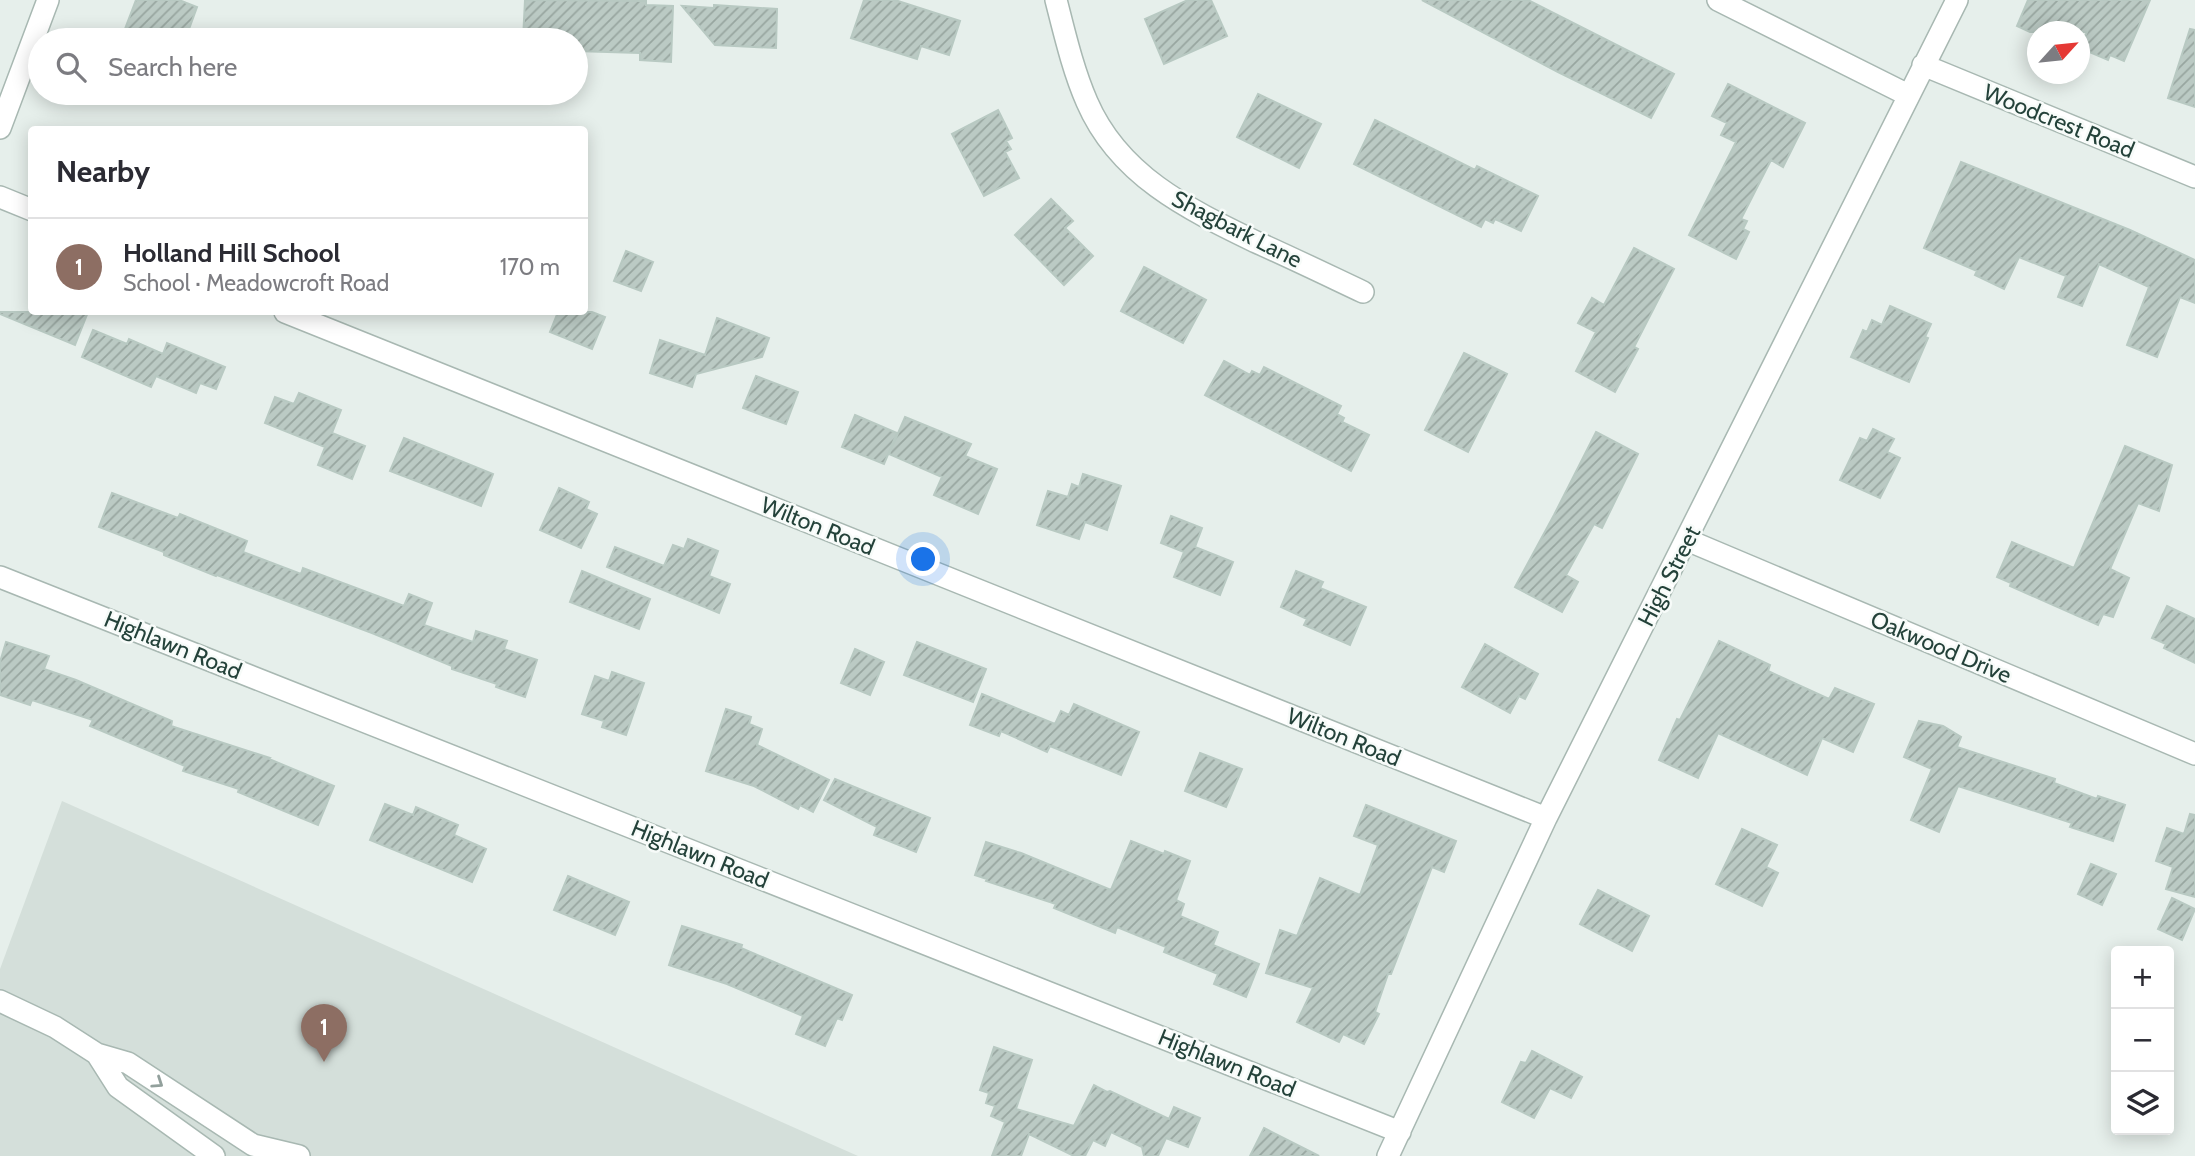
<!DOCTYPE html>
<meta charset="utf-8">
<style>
body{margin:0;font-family:Cabin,sans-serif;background:#f7f7f7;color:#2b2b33}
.controls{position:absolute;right:21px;bottom:21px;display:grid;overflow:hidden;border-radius:7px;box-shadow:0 4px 18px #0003}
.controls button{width:63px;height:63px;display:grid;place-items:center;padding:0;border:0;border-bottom:2px solid #e1e1e2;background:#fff;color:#2b2b33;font:35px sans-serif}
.compass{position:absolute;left:2027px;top:21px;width:63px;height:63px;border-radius:50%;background:#fff;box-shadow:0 4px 18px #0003;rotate:63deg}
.you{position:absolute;left:924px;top:560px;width:24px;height:24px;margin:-18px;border:5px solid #fff;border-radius:50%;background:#1a73e8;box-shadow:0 0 0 10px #1a73e833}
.badge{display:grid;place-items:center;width:46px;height:46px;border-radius:50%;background:#855347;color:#fff;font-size:23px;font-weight:700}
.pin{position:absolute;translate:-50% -58px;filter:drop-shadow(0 2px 4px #0008)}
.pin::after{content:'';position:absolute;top:37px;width:24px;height:21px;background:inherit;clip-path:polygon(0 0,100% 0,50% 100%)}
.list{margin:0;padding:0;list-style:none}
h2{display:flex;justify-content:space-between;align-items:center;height:91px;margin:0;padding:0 28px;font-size:30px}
h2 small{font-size:23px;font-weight:400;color:#7c7c81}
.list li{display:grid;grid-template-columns:46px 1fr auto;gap:21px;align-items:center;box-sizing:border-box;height:98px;padding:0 28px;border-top:2px solid #e1e1e2}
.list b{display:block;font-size:26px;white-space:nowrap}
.list p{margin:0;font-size:23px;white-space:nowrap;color:#7c7c81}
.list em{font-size:23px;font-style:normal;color:#7c7c81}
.icon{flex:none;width:38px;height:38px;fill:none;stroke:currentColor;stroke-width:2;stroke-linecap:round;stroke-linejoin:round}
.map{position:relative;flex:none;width:2195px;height:1156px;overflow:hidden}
.search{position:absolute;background:#fff;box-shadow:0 4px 18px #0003;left:28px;top:28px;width:560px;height:77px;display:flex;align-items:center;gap:18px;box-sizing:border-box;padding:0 24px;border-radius:38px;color:#7c7c81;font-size:26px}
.panel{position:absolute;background:#fff;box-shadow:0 4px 18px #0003;left:28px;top:126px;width:560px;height:189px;border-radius:7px}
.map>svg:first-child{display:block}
.built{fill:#d4dfda}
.building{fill:url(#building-hatch);stroke:#b8c9c2;stroke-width:2}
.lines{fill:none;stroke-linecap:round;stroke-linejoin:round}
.minor-casing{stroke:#a8b8b2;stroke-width:24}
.minor{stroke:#fff;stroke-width:21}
.oneway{stroke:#92a09c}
.labels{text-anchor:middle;stroke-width:5;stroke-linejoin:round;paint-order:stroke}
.street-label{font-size:23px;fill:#24423a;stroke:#f7fbf9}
</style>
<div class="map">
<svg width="2195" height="1156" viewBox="0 0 2195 1156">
<defs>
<pattern id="building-hatch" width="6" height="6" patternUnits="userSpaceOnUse" patternTransform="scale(1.75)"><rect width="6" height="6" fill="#bbcac4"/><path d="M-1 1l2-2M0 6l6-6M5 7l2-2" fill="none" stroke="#98a6a0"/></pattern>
</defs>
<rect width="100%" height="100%" fill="#e6efeb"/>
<path class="built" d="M 62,801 L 858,1156 L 0,1156 L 0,969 Z"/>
<path class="building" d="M 136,0 L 179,0 L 197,7 L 185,40 L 156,40 L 125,29 Z
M 525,0 L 646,1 L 646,5 L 673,6 L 671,62 L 640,60 L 640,53 L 576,51 L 576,40 L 523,40 Z
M 864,0 L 895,0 L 960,21 L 949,55 L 921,46 L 917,59 L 851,38 Z
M 1188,0 L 1211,0 L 1227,36 L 1164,64 L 1145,19 Z
M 1422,0 L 1528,0 L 1674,74 L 1651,118 L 1558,72 Z
M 2028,0 L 2150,0 L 2124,61 L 2110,55 L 2108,60 L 2080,48 L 2087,32 L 2030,32 L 2017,26 Z
M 714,5 L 777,9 L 776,48 L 715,45 L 682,6 L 714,8 Z
M 2190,29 L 2195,30 L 2195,107 L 2168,98 Z
M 1728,84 L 1805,123 L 1783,167 L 1771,160 L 1741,219 L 1747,221 L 1743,229 L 1749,232 L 1736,259 L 1689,235 L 1736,142 L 1721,135 L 1727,123 L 1712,116 Z
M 1258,94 L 1321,124 L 1299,168 L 1237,137 Z
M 998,110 L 1012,138 L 1006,141 L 1011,149 L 1005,152 L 1019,178 L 984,196 L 952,134 Z
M 1375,120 L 1475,170 L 1477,166 L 1538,196 L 1521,231 L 1495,219 L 1493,223 L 1485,219 L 1481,227 L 1354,164 Z
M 1961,162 L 2130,230 L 2195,260 L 2195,303 L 2180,297 L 2157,357 L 2127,345 L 2149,287 L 2099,264 L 2082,306 L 2058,297 L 2066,276 L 2019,257 L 2004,289 L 1975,275 L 1977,271 L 1924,248 Z
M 1051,199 L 1073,221 L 1065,228 L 1093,256 L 1064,285 L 1015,235 Z
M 1634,248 L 1674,269 L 1634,347 L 1638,349 L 1615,392 L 1576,371 L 1596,332 L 1578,323 L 1592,298 L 1604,305 Z
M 626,251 L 653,262 L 641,291 L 614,281 Z
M 1144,267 L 1206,300 L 1183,343 L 1121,311 Z
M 1890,306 L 1931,324 L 1925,337 L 1928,338 L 1909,382 L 1851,357 L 1863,330 L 1867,332 L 1872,320 L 1882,325 Z
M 0,312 L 88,312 L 75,345 L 0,314 Z
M 558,312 L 592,312 L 605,317 L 592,349 L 550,332 Z
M 717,318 L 769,338 L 762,357 L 696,374 L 692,387 L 650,373 L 660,340 L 705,355 Z
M 93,330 L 127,344 L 129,339 L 163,354 L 167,343 L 225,367 L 216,389 L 200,383 L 196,393 L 156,376 L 151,387 L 82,357 Z
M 1464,353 L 1507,374 L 1468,452 L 1425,430 Z
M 1224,361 L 1250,375 L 1252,371 L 1260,375 L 1264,367 L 1341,406 L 1337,414 L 1344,418 L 1342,422 L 1369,435 L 1351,471 L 1205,395 Z
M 756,376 L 798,392 L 786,424 L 743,408 Z
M 299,393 L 341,410 L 332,433 L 365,446 L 352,479 L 318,465 L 325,447 L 265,423 L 275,397 L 294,404 Z
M 855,415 L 897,433 L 884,464 L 842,447 Z
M 905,417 L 971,444 L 965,456 L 997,469 L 978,514 L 934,495 L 942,477 L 889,454 Z
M 1873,429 L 1894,439 L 1887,452 L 1900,458 L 1880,498 L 1840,480 L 1860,438 L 1867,441 Z
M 1596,432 L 1638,454 L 1602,528 L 1594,524 L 1566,575 L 1578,582 L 1562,612 L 1515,587 L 1554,515 Z
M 404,438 L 493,474 L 481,506 L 390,471 Z
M 2125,446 L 2172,465 L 2159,511 L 2138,503 L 2110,569 L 2129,578 L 2113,617 L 2103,614 L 2098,625 L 2010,586 L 2011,583 L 1997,577 L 2012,542 L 2074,568 Z
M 1083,474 L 1121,486 L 1107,530 L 1085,522 L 1079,539 L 1037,525 L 1048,491 L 1068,497 L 1072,484 L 1079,487 Z
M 559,488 L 589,502 L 586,509 L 597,514 L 581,548 L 540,530 Z
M 112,493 L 178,518 L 180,514 L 247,541 L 243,552 L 301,574 L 303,568 L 404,606 L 409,594 L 432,603 L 424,625 L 473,642 L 476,631 L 507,641 L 504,649 L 537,660 L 525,697 L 496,687 L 497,684 L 452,669 L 452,666 L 372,633 L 217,575 L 216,576 L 164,555 L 164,552 L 99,527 Z
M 1171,516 L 1202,528 L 1195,547 L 1233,562 L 1220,595 L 1174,577 L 1184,552 L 1161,543 Z
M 688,539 L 718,551 L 709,576 L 730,584 L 719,613 L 607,567 L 615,547 L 664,566 L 673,545 L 684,549 Z
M 582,571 L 650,599 L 639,629 L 570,602 Z
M 1296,571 L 1323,582 L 1320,588 L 1366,607 L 1350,645 L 1304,625 L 1307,619 L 1281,607 Z
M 2167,606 L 2195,619 L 2195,663 L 2164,648 L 2166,644 L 2152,638 Z
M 1719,641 L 1770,665 L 1768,671 L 1829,699 L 1835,688 L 1874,704 L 1853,752 L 1822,738 L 1807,775 L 1718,733 L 1698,778 L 1659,760 L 1677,719 L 1680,720 Z
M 6,642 L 49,656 L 44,669 L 76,680 L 172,721 L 171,726 L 270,758 L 269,759 L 334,786 L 318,825 L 238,792 L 239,789 L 183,771 L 185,766 L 90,726 L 93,720 L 32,700 L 30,705 L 0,695 L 0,662 Z
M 917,642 L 986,669 L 973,702 L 904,675 Z
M 1485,644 L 1538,674 L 1525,699 L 1519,696 L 1510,713 L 1462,687 Z
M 855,649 L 884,662 L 870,695 L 841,683 Z
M 612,672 L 644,683 L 626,735 L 602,727 L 604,721 L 582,714 L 595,676 L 609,681 Z
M 982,694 L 1055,724 L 1061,711 L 1069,715 L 1074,704 L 1139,732 L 1121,775 L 1050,746 L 1047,752 L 1001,731 L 999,736 L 970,725 Z
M 726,709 L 751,717 L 749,724 L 762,729 L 757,745 L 829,780 L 813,812 L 800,805 L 798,809 L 754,786 L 706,771 Z
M 1919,721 L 1943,726 L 1961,737 L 1957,747 L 2055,779 L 2054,783 L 2097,799 L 2098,796 L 2125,805 L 2113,841 L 2070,827 L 2072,823 L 1958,786 L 1939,832 L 1911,820 L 1932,769 L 1904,757 Z
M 1200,753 L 1242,769 L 1226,807 L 1185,791 Z
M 835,779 L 930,818 L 916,852 L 874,835 L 877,827 L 824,800 Z
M 385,804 L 413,815 L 416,807 L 458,825 L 454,835 L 486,849 L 472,882 L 370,840 Z
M 1366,805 L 1456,841 L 1444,872 L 1432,867 L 1391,974 L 1388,974 L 1375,1012 L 1379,1014 L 1364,1044 L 1343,1034 L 1339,1042 L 1297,1022 L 1313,988 L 1266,973 L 1280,930 L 1297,936 L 1320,878 L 1360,895 L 1378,845 L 1354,836 Z
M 2190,814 L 2195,815 L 2195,897 L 2166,889 L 2173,867 L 2156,861 L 2167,828 L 2184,834 Z
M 1742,829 L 1777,845 L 1766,867 L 1778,873 L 1762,906 L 1716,884 Z
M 1131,841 L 1164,854 L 1165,851 L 1190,861 L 1176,900 L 1184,904 L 1180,916 L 1218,932 L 1213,945 L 1259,964 L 1246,997 L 1214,984 L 1218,974 L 1164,952 L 1166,947 L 1117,927 L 1115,933 L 1054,908 L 1056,904 L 986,881 L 987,879 L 975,875 L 986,842 L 1021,853 L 1111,890 Z
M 2091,864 L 2116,874 L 2102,905 L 2078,894 Z
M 568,876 L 629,902 L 615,935 L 554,910 Z
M 1598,890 L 1649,916 L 1632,951 L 1580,924 Z
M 2172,898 L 2195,909 L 2182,940 L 2158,929 Z
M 682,926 L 742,945 L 741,948 L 852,995 L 842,1020 L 837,1018 L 825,1046 L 796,1034 L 803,1016 L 727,984 L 669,965 Z
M 994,1047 L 1032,1060 L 1016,1109 L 1074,1126 L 1094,1085 L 1107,1092 L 1110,1091 L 1169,1119 L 1174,1107 L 1200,1118 L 1188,1147 L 1166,1138 L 1158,1156 L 1144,1156 L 1142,1147 L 1111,1132 L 1105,1146 L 1093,1140 L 1085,1156 L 1074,1156 L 1029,1134 L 1021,1156 L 992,1156 L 1005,1122 L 991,1116 L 995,1106 L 986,1103 L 989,1093 L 980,1090 Z
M 1532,1051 L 1582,1077 L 1571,1098 L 1550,1088 L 1534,1118 L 1502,1102 L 1521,1062 L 1526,1063 Z
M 1264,1128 L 1319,1156 L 1250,1156 Z"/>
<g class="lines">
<g class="minor-casing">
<path id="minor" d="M 1056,0 C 1065,35 1073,70 1087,102 C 1119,176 1188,209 1256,242 C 1292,258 1327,275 1363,292
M 1718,0 L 1908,95
M 1923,65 L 2195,177
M 0,128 L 48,0
M 0,197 L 32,210
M 285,312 L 1546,818
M 1687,540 L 2195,754
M 0,577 L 1400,1132
M 0,1001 L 55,1027 L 97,1054 L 128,1063 L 253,1145 L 299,1156
M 97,1054 L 118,1087 L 214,1156
M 1388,1156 L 1546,818 L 1957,0"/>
</g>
<use href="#minor" class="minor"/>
</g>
<defs><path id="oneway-chevron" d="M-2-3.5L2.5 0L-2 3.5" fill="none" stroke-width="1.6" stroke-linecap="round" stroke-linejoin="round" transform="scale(1.75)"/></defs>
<use class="oneway" href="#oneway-chevron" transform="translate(158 1083) rotate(34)"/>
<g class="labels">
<g class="street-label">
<text transform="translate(2059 121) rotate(22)" y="8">Woodcrest Road</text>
<text transform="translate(1237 229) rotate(27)" y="8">Shagbark Lane</text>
<text transform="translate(818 526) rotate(22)" y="8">Wilton Road</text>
<text transform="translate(1669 576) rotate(-63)" y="8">High Street</text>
<text transform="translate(173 645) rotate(22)" y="8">Highlawn Road</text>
<text transform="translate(1941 647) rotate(23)" y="8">Oakwood Drive</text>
<text transform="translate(1344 737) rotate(22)" y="8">Wilton Road</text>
<text transform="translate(700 854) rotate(22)" y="8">Highlawn Road</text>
<text transform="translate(1227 1063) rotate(22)" y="8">Highlawn Road</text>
</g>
</g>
</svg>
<div class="controls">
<button>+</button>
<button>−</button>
<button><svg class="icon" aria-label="layers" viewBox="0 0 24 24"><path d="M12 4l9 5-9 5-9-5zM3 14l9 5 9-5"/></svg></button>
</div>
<svg class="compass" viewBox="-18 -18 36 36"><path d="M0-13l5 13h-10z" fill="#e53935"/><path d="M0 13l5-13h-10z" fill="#7c7c81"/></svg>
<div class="you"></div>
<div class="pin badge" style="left:324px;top:1062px;background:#8d6e63">1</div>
<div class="search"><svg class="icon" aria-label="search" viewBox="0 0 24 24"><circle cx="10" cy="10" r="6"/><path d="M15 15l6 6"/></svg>Search here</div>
<section class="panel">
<h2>Nearby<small></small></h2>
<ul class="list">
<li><span class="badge" style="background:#8d6e63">1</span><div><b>Holland Hill School</b><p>School · Meadowcroft Road</p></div><em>170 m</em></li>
</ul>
</section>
</div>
